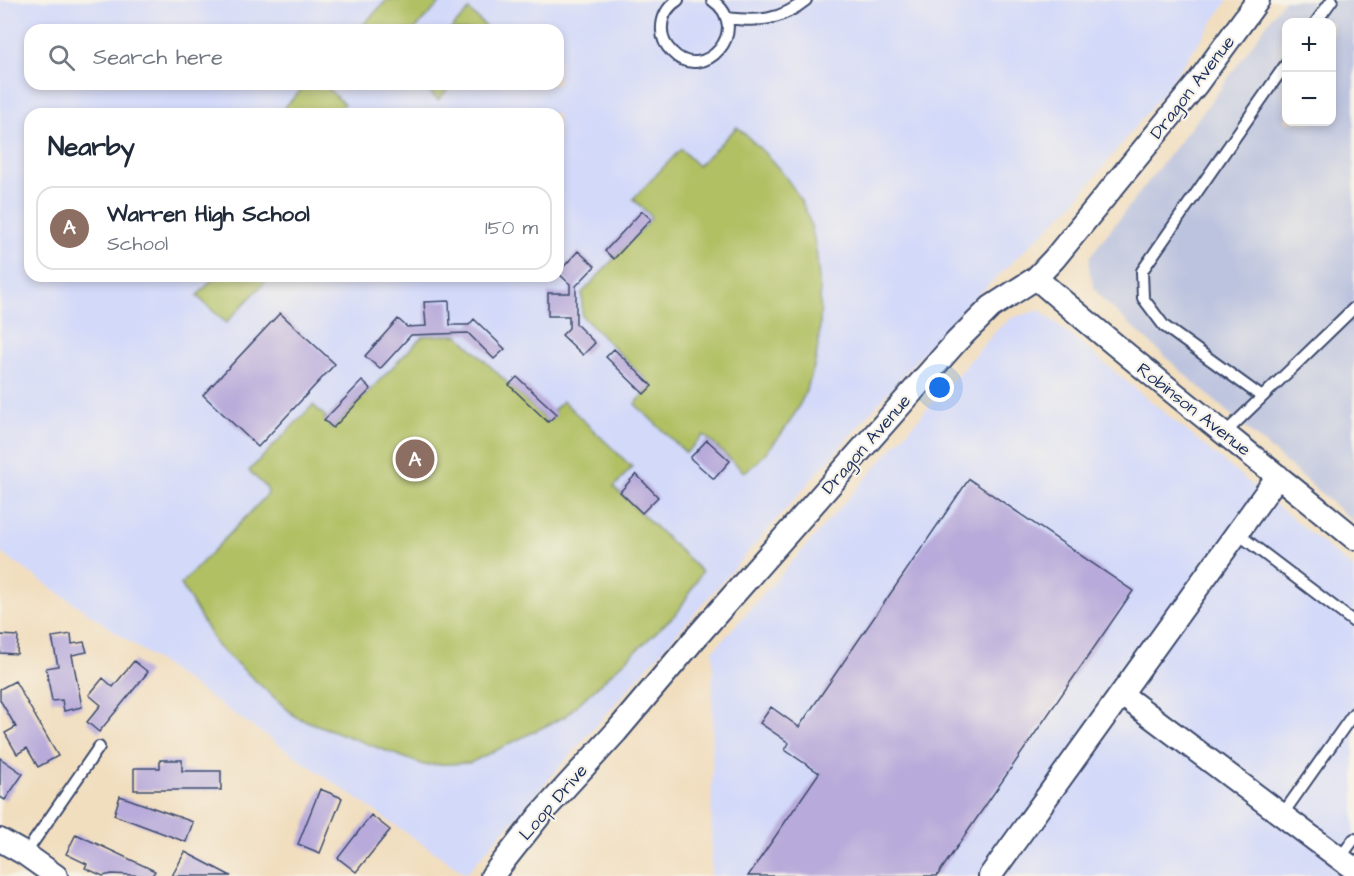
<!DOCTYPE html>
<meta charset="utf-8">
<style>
body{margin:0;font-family:"Architects Daughter",sans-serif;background:#f2f2f3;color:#1f2937}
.controls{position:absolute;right:18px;top:18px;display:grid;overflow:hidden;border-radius:12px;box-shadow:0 3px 9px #0003}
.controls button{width:54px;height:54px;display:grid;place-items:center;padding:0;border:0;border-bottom:2px solid #e0e1e3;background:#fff;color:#1f2937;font:30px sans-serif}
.you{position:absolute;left:940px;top:388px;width:21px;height:21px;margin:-15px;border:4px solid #fff;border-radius:50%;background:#1a73e8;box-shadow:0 0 0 9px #1a73e833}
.badge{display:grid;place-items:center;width:39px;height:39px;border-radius:50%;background:#b5179e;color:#fff;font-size:20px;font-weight:700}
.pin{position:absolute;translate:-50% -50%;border:3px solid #fff;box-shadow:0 2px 6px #0006}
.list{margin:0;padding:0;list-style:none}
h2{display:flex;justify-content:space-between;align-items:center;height:78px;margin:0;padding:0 24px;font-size:26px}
h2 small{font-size:20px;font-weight:400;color:#747a83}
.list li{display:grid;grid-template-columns:39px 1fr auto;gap:18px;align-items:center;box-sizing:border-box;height:84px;margin:0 12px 12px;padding:0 12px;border:2px solid #e0e1e3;border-radius:18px}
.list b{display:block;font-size:22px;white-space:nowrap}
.list p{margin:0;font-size:20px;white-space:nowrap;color:#747a83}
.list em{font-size:20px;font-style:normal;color:#747a83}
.icon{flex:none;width:33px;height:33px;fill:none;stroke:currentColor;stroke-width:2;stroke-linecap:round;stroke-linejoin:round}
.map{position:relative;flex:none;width:1354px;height:876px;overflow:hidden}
.search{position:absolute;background:#fff;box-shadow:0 3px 9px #0003;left:24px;top:24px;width:540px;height:66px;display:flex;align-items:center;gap:15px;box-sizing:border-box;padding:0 21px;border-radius:18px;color:#747a83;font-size:22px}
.panel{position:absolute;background:#fff;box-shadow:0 3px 9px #0003;left:24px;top:108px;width:540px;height:174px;border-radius:18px}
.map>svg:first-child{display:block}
.built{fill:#d3d9f9;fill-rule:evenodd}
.industrial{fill:#bcc3de;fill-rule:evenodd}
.green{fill:#b1c063;stroke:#667860;stroke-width:1.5}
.building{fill:#b8aada}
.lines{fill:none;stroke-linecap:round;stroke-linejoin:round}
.service-casing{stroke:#3b496d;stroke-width:14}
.minor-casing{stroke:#3b496d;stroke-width:26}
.service{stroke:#fff;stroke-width:10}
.minor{stroke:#fff;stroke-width:22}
.labels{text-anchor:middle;stroke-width:4.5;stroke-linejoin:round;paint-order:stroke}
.street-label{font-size:18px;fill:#1b2f5e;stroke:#f7f3e8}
</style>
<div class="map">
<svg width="1354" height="876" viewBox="0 0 1354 876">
<rect width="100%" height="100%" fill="#f7f3e8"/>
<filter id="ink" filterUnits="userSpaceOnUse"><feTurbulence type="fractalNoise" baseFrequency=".0167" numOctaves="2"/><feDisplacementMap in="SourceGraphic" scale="12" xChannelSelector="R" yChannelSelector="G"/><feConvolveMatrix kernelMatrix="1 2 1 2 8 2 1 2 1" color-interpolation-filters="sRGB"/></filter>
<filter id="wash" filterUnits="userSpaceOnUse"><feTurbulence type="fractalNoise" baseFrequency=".008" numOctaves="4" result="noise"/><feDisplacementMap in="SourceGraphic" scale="24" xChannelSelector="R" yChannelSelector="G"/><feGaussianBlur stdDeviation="1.35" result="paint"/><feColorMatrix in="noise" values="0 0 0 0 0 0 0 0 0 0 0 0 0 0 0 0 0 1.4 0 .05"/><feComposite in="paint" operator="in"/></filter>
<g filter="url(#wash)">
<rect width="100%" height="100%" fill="#f1debf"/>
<path class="built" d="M 0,0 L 1228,0 L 1166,89 L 1072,205 L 949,323 L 466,874 L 0,552 ZM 30,30 L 558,30 L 558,84 L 30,84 ZM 30,114 L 558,114 L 558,276 L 30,276 Z
M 1040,310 L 1354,569 L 1354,876 L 711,876 L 713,651 L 996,331 L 1011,318 Z"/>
<path class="industrial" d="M 1284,0 L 1354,0 L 1354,522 L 1192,381 L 1102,299 L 1095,289 L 1089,270 L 1090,256 L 1216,95 ZM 1286,22 L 1332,22 L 1332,122 L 1286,122 Z"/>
<path class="green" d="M 387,0 L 443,0 L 414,30 L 365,30 L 361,27 Z
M 469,10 L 489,30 L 450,30 Z
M 307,84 L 323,84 L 344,104 L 334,114 L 278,114 Z
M 421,84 L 453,84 L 438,100 Z
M 737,127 C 760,148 781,167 797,194 C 811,216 816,243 818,268 C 825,331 819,386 779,437 C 767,451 760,462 744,472 L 704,435 L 686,453 L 635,404 L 652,386 L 582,316 L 582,293 L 651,219 L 650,215 L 633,199 L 681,149 L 698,166 Z
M 216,276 L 271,276 L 226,323 L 197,296 Z
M 458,335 L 548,422 L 556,414 L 553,411 L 563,401 L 632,467 L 614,487 L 702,572 L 678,612 L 564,717 L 470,763 L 424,765 L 296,717 L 217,646 L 181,584 L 268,494 L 267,488 L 249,471 L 313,405 L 326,417 L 324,420 L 333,428 L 423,336 Z"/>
<g id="blocks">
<path class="building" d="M 642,211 L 651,219 L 614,259 L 605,251 Z
M 578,251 L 595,266 L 576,286 L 576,324 L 595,343 L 583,355 L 562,335 L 569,328 L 569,316 L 548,316 L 548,293 L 570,293 L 570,284 L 558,273 Z
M 449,301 L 450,325 L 469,325 L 474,319 L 505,349 L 494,359 L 468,333 L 411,335 L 380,369 L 365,356 L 398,319 L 407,327 L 426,326 L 424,302 Z
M 280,313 L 335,364 L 258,447 L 203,395 Z
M 614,349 L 652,386 L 644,394 L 606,357 Z
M 517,377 L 557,414 L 548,422 L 509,385 Z
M 362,381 L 371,389 L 333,428 L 324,420 Z
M 707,440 L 730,461 L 714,479 L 690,458 Z
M 636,474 L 658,497 L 642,513 L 620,492 Z
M 969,479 L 1133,591 L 937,876 L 748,876 L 819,773 L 785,750 L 789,743 L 760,723 L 771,707 L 799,727 Z
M 71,634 L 72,644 L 84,642 L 87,652 L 72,655 L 82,707 L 64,711 L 62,700 L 52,701 L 46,668 L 58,666 L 52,637 Z
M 0,635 L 18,636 L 17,654 L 0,653 Z
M 134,661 L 148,672 L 99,732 L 87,722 L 101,705 L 89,695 L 103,678 L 113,687 Z
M 15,681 L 58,756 L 38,767 L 27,748 L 17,754 L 5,733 L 16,727 L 0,700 L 0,689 Z
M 0,758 L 23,774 L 5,800 L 0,797 Z
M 160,760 L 182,760 L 182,771 L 221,771 L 221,790 L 134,790 L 134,768 L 160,768 Z
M 320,789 L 342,798 L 320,853 L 298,844 Z
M 120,796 L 193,822 L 186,842 L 114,815 Z
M 371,815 L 390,830 L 356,872 L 338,858 Z
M 76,834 L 155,871 L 152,876 L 112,874 L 103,876 L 85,868 L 87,864 L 66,854 Z
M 185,852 L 231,876 L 172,876 Z"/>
</g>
</g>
<g filter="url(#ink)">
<use href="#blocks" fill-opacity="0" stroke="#3b496d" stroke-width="1.5"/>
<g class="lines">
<g class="service-casing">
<path id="service" d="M 678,0 C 667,7 661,18 662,31 C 662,39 666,46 672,52 C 703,85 754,29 712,0
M 726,18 C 758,22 780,21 806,0
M 1316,22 L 1332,0
M 1262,397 L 1164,326 L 1143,298 L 1142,271 L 1286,64
M 1225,433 L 1354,308
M 1237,533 L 1354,622
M 1282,815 L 1354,713
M 25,854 L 99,747
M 1340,858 L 1354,839"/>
</g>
<g class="minor-casing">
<path id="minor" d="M 1036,278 C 1139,368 1248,451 1354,538
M 1121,694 L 1354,869
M 0,840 L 25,854 L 56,876
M 492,876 L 540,815 L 616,732 L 692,642 L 956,342 L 991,307 L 1036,278 L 1054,259 L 1196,85 L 1258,0
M 990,876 L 1278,476"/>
</g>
<use href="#service" class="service"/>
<use href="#minor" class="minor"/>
</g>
</g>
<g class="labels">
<g class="street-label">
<text transform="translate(1192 87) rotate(-52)" y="6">Dragon Avenue</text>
<text transform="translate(1194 409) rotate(38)" y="6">Robinson Avenue</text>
<text transform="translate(866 444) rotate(-49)" y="6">Dragon Avenue</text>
<text transform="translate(553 802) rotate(-49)" y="6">Loop Drive</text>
</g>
</g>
</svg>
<div class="controls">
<button>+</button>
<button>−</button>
</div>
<div class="you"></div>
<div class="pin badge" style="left:415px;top:459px;background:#8d6e63">A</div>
<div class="search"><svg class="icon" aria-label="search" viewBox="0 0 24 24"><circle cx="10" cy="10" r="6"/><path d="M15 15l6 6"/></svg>Search here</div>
<section class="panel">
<h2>Nearby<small></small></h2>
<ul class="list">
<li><span class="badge" style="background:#8d6e63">A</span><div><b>Warren High School</b><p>School</p></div><em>150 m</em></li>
</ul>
</section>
</div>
